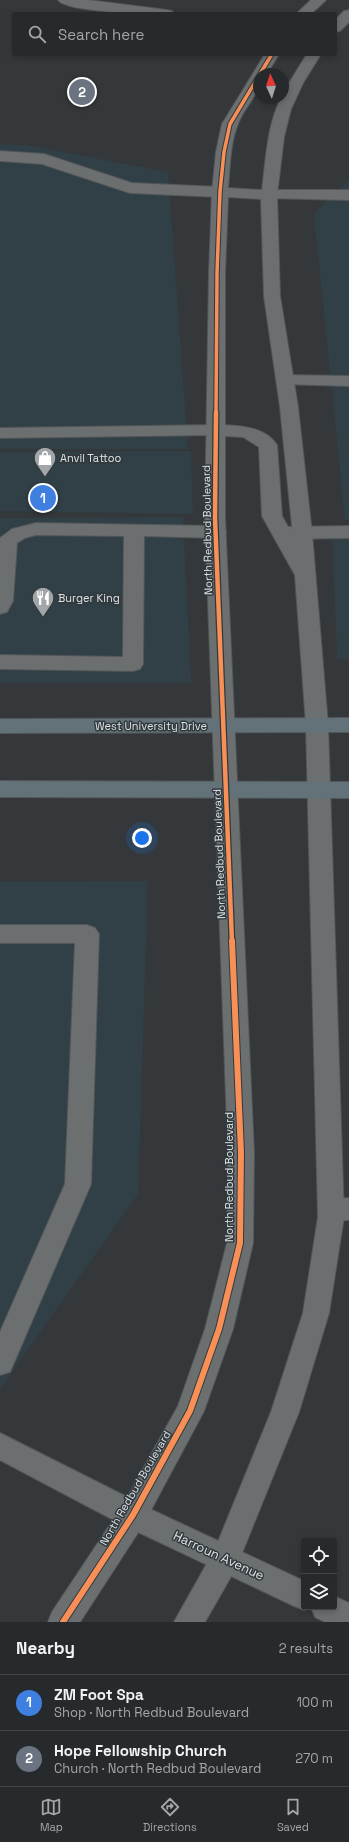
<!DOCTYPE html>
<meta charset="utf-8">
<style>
body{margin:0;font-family:"Space Grotesk",sans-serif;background:#2f3234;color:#f1f3f6}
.controls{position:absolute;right:12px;bottom:12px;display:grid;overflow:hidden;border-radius:4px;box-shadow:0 2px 6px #0003}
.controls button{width:36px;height:36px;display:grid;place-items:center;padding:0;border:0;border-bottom:1px solid #434648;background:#272a2c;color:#f1f3f6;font:20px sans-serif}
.compass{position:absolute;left:253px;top:68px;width:36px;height:36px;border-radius:50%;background:#272a2c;box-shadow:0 2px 6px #0003;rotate:356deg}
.you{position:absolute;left:142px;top:838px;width:14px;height:14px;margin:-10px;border:3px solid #fff;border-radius:50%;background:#1a73e8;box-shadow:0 0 0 6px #1a73e833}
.badge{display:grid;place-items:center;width:26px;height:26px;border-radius:50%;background:#a2a6a9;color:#fff;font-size:13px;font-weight:700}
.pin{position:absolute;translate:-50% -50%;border:2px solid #fff;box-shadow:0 1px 4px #0006}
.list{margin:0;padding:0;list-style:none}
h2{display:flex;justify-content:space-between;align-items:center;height:52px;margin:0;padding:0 16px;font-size:17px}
h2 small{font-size:13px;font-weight:400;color:#a4a7a9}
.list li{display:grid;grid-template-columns:26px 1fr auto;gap:12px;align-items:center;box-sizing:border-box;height:56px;padding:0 16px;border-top:1px solid #434648}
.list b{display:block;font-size:15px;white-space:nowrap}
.list p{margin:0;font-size:13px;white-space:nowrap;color:#a4a7a9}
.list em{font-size:13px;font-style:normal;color:#a4a7a9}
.icon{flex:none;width:22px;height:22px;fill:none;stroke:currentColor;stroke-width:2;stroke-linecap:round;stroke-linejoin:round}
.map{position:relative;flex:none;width:349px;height:1622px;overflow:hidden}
.search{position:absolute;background:#272a2c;box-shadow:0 2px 6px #0003;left:12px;right:12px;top:12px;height:44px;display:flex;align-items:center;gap:10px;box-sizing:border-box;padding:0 14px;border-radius:4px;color:#a4a7a9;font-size:15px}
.sheet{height:164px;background:#272a2c}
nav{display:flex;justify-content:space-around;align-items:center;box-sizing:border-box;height:56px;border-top:1px solid #434648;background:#272a2c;font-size:11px;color:#a4a7a9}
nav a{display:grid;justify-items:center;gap:2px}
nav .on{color:#a2a6a9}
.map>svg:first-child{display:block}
.built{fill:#314046}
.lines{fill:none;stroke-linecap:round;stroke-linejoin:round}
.service-casing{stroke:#535658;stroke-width:2}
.minor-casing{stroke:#535658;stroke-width:2}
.tertiary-casing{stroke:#535658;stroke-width:2}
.trunk-casing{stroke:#535658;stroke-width:2}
.service{fill:#6c6f70;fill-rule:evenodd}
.minor{fill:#6c6f70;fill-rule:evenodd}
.tertiary{fill:#6c6f70;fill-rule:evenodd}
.trunk{fill:#627278;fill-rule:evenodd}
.cycleway-far2-casing{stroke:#31393d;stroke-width:5.5}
.cycleway-far1-casing{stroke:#31393d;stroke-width:7}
.cycleway-casing{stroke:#31393d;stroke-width:8}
.cycleway-far2{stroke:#f78f57;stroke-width:3.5}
.cycleway-far1{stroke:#f78f57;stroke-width:4.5}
.cycleway{stroke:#f78f57;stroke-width:6}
.labels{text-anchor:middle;stroke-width:3;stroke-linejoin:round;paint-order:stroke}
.poi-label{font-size:11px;fill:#dde2e5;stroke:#31393d;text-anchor:start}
.street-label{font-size:11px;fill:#dde2e5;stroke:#31393d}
.near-street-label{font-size:13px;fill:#dde2e5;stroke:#31393d}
</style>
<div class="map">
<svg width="349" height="1622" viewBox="0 0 349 1622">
<rect width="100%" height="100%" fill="#34383a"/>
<path class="built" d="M 0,144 L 31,146 L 168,172 L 188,449 L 0,449 Z
M 349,179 L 349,520 L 345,520 L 314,214 Z
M 191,451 L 193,514 L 0,511 L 0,452 Z
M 183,517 L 191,683 L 0,683 L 0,518 Z
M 332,527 L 349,527 L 349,659 L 337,659 Z
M 148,881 L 138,1194 L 0,1389 L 0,882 Z"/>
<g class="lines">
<g class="service-casing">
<path id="service" d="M 58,0 L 88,0 L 167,10 L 172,11 L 174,14 C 156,14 67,13 58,0 Z
M 0,151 L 44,154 L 132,183 L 220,187 L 226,189 L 228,192 L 226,195 L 220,197 L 130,193 L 42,164 L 0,161 Z
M 269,190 L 349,190 L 349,200 L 263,198 L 261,195 L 263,192 Z
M 285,375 L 349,376 L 349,386 L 279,384 L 276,380 L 279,376 Z
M 216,425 L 222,426 L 225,430 L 222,434 L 216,435 L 0,438 L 0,428 Z
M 36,523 L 216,526 L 223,528 L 226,532 L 223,536 L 216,538 L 144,536 L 143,664 L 140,669 L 133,671 L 0,669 L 0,655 L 123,657 L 124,536 L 36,535 L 25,538 L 17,543 L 13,601 L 7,612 L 0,614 L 0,538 L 12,529 Z
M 349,526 L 349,538 L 282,539 L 275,537 L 272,533 L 275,529 L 282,527 Z
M 0,925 L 87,925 L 95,928 L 99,934 L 91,1184 L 10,1372 L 0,1375 L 0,1332 L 65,1184 L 75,943 L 0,943 Z
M 349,1198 L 349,1220 L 331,1221 L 322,1218 L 318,1210 L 322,1202 L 331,1199 Z
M 0,1433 L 143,1505 L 147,1515 L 143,1525 L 133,1529 L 123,1525 L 0,1460 Z"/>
</g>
<g class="minor-casing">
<path id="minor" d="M 133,1501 L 304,1581 L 304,1607 L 334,1607 L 334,1596 L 349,1603 L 349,1622 L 325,1622 L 315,1617 L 311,1607 L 304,1610 L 294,1606 L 123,1525 L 119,1515 L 123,1505 Z"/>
</g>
<g class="tertiary-casing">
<path id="tertiary" d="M 311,0 L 326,0 L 311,14 L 296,14 Z
M 349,10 L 349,22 L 340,31 L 335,32 L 335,20 L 344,11 Z
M 265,54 L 279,54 L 267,74 L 259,74 C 259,99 246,103 238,124 C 230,143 230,167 228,188 L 262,190 C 266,159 267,126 281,98 L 283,98 L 289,83 L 307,54 L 321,54 L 303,83 L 291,109 L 284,137 L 277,195 L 280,296 L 298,407 L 312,533 L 328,725 L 344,1217 L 329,1313 L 299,1412 L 236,1568 L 205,1622 L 174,1622 L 215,1549 L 271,1412 L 303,1313 L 318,1217 L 306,725 L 295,575 L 262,516 L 259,447 L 243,437 L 225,436 L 225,518 L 254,1153 L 253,1243 L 233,1329 L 204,1411 L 143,1525 L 80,1622 L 48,1622 L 52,1612 L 123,1505 L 178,1406 L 205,1329 L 227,1243 L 228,1153 L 205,518 L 209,273 L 212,192 L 216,152 L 222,124 ZM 228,197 L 261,199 L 264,296 L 280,407 L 293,536 L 282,516 L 277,445 C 266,428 243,426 225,425 L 225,273 Z"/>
</g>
<g class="trunk-casing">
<path id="trunk" d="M 349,718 L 349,732 L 0,733 L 0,719 Z
M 0,781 L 349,782 L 349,798 L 0,797 Z"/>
</g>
<use href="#service" class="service"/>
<use href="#minor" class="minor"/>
<use href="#tertiary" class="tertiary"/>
<use href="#trunk" class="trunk"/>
<g class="cycleway-far2-casing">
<path id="cycleway-far2" d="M 216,413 L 217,273 L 220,192 L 224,152 L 230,124 L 272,54"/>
</g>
<g class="cycleway-far1-casing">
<path id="cycleway-far1" d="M 216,412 L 215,518 L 232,942"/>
</g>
<g class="cycleway-casing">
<path id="cycleway" d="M 63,1622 L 133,1515 L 190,1411 L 219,1329 L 240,1243 L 241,1153 L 232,941"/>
</g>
<use href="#cycleway-far2" class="cycleway-far2"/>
<use href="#cycleway-far1" class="cycleway-far1"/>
<use href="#cycleway" class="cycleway"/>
</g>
<defs>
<g id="shop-pin" transform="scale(1.15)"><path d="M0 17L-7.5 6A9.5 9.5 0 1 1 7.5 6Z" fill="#a2a6a9" stroke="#31393d"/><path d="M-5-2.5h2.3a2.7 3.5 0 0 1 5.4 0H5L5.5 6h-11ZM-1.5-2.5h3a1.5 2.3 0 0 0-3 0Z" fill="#fff"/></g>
<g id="restaurant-pin" transform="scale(1.15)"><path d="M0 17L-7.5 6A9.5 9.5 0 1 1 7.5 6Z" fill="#a2a6a9" stroke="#31393d"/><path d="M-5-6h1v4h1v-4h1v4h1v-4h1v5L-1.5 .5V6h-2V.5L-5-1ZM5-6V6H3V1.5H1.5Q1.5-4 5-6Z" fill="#fff"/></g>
</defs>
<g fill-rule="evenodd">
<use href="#shop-pin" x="45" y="458"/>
<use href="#restaurant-pin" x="43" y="598"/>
</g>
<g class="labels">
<g class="poi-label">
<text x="60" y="462">Anvil Tattoo</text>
<text x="58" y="602">Burger King</text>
</g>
<g class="street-label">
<text transform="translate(207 530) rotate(-91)" y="4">North Redbud Boulevard</text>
<text x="151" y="730">West University Drive</text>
<text transform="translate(219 854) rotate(-92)" y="4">North Redbud Boulevard</text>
<text transform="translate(229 1177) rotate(-90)" y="4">North Redbud Boulevard</text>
<text transform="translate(135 1488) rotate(-60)" y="4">North Redbud Boulevard</text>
</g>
<g class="near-street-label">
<text transform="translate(219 1555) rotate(25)" y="5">Harroun Avenue</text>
</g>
</g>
</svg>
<div class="controls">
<button><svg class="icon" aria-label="locate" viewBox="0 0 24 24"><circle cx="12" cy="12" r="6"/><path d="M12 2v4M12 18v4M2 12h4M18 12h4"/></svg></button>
<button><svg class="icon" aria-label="layers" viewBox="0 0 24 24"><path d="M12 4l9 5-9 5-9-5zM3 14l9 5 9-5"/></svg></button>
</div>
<svg class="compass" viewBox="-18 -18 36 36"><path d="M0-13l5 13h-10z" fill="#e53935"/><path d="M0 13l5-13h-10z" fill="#a4a7a9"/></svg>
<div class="you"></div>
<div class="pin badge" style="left:43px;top:498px;background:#3f7fe0">1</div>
<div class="pin badge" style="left:82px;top:92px;background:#6b7280">2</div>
<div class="search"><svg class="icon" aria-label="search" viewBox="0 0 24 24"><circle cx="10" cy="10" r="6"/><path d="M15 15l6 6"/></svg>Search here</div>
</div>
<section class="sheet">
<h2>Nearby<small>2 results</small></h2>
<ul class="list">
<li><span class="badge" style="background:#3f7fe0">1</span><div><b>ZM Foot Spa</b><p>Shop · North Redbud Boulevard</p></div><em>100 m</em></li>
<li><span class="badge" style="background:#6b7280">2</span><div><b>Hope Fellowship Church</b><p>Church · North Redbud Boulevard</p></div><em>270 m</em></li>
</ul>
</section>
<nav>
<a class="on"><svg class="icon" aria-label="map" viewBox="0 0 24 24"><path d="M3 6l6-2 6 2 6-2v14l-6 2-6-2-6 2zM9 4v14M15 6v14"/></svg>Map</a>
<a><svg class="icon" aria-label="directions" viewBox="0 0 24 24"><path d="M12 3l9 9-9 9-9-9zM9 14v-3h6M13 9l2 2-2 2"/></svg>Directions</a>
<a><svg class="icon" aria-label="saved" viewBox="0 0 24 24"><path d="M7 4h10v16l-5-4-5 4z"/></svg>Saved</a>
</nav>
